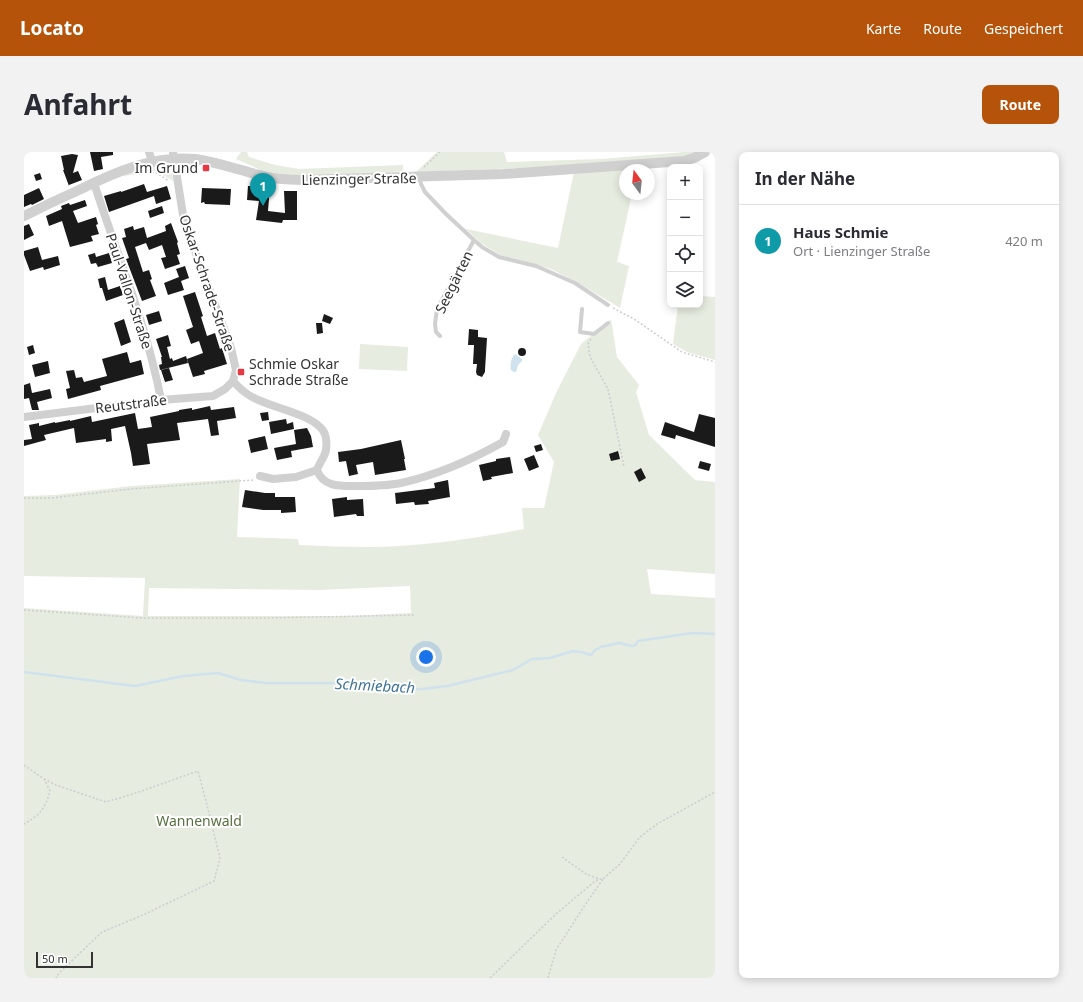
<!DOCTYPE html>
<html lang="de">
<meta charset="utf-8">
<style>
body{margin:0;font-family:"Noto Sans",sans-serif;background:#f2f2f3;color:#2b2b33}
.controls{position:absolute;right:12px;top:12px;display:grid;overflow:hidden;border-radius:8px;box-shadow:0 2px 10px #0003}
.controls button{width:36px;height:36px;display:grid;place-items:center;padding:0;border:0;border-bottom:1px solid #e1e1e2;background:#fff;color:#2b2b33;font:20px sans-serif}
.compass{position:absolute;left:595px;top:12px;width:36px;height:36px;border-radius:50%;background:#fff;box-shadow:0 2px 10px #0003;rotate:345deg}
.scale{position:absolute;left:12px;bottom:10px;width:57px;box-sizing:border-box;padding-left:4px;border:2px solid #333;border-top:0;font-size:11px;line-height:14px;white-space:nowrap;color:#333;-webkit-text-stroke:3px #fff;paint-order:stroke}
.you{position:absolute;left:402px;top:505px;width:14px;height:14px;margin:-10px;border:3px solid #fff;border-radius:50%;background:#1a73e8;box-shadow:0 0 0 6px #1a73e833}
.badge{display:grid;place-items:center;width:26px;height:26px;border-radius:50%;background:#b45309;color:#fff;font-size:13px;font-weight:700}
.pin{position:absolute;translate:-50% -33px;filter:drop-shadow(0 1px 2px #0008)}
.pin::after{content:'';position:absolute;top:21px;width:14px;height:12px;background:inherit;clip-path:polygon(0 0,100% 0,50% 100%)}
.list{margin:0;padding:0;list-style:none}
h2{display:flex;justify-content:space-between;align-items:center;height:52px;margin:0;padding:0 16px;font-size:17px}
h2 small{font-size:13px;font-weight:400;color:#7c7c81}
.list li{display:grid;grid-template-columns:26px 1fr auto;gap:12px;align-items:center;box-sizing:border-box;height:72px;padding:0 16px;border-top:1px solid #e1e1e2}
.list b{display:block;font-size:15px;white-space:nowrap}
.list p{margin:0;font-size:13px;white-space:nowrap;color:#7c7c81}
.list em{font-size:13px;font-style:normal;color:#7c7c81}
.icon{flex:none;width:22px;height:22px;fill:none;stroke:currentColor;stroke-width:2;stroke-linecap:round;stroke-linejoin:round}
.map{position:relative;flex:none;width:691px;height:826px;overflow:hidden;border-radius:8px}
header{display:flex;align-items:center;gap:24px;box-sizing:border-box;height:56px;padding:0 20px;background:#b45309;color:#fff}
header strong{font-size:19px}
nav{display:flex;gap:22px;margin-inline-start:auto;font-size:14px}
.intro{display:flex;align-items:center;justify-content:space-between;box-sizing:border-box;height:96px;padding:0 24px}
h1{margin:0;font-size:28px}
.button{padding:10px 18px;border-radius:8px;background:#b45309;color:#fff;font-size:14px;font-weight:700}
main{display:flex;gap:24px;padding:0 24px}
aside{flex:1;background:#fff;border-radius:8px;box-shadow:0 2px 10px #0003}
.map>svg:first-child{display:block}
.green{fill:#e6ecdf;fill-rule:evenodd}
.water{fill:#cfe2ee}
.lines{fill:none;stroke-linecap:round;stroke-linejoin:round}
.stream{stroke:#cfe2ee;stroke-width:2.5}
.building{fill:#1a1a1a}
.path{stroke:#cdcdcd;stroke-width:1.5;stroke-dasharray:2 2;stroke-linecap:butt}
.service{stroke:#d0d0d0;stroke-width:4}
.minor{stroke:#d0d0d0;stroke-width:8}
.tertiary{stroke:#d0d0d0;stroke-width:10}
.poi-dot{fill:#e63946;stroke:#fff;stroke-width:1.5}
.labels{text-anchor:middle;stroke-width:4;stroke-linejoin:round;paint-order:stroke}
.poi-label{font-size:14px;fill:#333;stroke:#fff;text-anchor:end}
.street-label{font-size:14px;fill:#333;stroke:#fff}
.park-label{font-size:14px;fill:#56703f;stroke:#fff}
.water-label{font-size:15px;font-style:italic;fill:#3f7597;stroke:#fff}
</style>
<header>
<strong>Locato</strong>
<nav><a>Karte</a><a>Route</a><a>Gespeichert</a></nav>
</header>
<div class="intro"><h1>Anfahrt</h1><a class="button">Route</a></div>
<main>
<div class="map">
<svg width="691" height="826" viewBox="0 0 691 826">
<rect width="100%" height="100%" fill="#fff"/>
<path class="green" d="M 217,0 L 223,0 L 225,5 L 251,13 L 275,17 L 379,13 L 379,19 L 329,23 L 268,24 L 237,18 L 212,7 Z
M 413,0 L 480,0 L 483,10 L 578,7 L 660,0 L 674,0 L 660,5 L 496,16 L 392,20 Z
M 138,13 C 147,14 148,22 149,29 L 132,19 L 100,24 L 100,23 L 124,15 Z
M 614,16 L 614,18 L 601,18 L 601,42 L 608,42 L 593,110 L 605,114 L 596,156 L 553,130 L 527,117 L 476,103 L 457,91 L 442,77 L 534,96 L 550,20 Z
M 676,144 L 691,145 L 691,208 L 663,200 L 649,192 L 654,153 L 676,153 Z
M 587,167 L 593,205 L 615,233 L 612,240 L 625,283 L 671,328 L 691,330 L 691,422 L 623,417 L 627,442 L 691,446 L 691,826 L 0,826 L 0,456 L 119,464 L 121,426 L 0,424 L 0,344 L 30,343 L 108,334 L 216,327 L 213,385 L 274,387 L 275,393 C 299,394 324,395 348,395 C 399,394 450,387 500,377 L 498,356 L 520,356 L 530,310 L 514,283 L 533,239 L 557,192 ZM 386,434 L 387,461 L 324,464 L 124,464 L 125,436 L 295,438 Z
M 336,192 L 384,195 L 383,219 L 335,217 Z"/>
<path class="water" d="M 491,202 L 498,207 L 498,209 L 494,213 L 492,220 L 490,220 L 487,218 C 486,212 487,206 491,202 Z"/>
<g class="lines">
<path class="stream" d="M 0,520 L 111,534 L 159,524 L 194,521 L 217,528 L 241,531 L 317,531 L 354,537 L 398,537 L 423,534 L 489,518 L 508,507 L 526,506 L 549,499 L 557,500 L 567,503 L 571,498 L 577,495 L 595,491 L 608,494 L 612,493 L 614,489 L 669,481 L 691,482"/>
</g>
<path class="building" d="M 66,0 L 89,0 L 89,3 L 77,5 L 79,17 L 70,19 Z
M 48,2 L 54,3 L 49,21 L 54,19 L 58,28 L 45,33 L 45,34 L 39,18 L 40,18 L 37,4 Z
M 16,21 L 18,27 L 12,29 L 10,23 Z
M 120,32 L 123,40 L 143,34 L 147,47 L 132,52 L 130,44 L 85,60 L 80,44 L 97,39 L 97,40 Z
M 224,34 L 246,35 L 244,59 L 261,61 L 260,39 L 273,39 L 273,68 L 259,68 L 258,71 L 232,68 L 235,49 L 223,48 Z
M 15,36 L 20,47 L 8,53 L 7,52 L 0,55 L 0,43 Z
M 178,36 L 207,37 L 206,53 L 181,52 L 180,50 L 177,51 Z
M 61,48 L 63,54 L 49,59 L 54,71 L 72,65 L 74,72 L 72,73 L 75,82 L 67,84 L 69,89 L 46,95 L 38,69 L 25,74 L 22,64 L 38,57 L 37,54 L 45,51 L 46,53 Z
M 138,54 L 140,61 L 126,66 L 124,59 Z
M 147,71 L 154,90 L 153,91 L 156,102 L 153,103 L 156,112 L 141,117 L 137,106 L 142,105 L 138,93 L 125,98 L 122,91 L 111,95 L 119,120 L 125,118 L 128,127 L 126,128 L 132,144 L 118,149 L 102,107 L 105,106 L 98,86 L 102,85 L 100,77 L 109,74 L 110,78 L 120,75 L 123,86 L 142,79 L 141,74 Z
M 5,72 L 10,83 L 0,88 L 0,74 Z
M 14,95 L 18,108 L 34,104 L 36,113 L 20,118 L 19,115 L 6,119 L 0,103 L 0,99 Z
M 71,101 L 72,105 L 85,101 L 88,111 L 74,115 L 72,111 L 67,112 L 64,103 Z
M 161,114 L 165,126 L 157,129 L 160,138 L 144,143 L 140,131 L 155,125 L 152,117 Z
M 81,125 L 84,138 L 96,134 L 99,143 L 82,149 L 78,136 L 76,136 L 74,127 Z
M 171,140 L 179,164 L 177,165 L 183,184 L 191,181 L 196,197 L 198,196 L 203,212 L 180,219 L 181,222 L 169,225 L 163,207 L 179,201 L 175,189 L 167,192 L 162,178 L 169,175 L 159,144 Z
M 135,159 L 138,169 L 125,173 L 122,163 Z
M 300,162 L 309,166 L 306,172 L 298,169 Z
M 100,167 L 107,190 L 97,194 L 90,171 Z
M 292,171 L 298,171 L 299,181 L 293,182 Z
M 445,177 L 454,178 L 454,185 L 463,186 L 461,218 L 461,220 L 458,225 L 453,223 L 452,220 L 453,212 L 449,212 L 450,193 L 444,193 Z
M 144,183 L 147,194 L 143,195 L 146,207 L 148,206 L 149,209 L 162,204 L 164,211 L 136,218 L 135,213 L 138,212 L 137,205 L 138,205 L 132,187 Z
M 9,193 L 11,201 L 5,203 L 3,195 Z
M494 200a4 4 0 1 1 8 0a4 4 0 1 1-8 0Z
M 103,200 L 106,211 L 117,208 L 120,222 L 76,234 L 77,238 L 44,247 L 42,237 L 46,236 L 42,219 L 50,218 L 52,226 L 58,225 L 60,230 L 83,224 L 78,207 Z
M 24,209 L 26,221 L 11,225 L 8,213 Z
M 145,216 L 149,228 L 141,230 L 137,218 Z
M 6,231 L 8,241 L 26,237 L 28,246 L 13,250 L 15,258 L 8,258 L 5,246 L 0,247 L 0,233 Z
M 186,254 L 187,258 L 210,255 L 212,266 L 193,269 L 195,283 L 187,284 L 184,267 L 153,271 L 156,288 L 123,292 L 126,312 L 109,314 L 107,301 L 101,274 L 87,277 L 88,289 L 82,290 L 82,287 L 52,291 L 50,276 L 20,283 L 22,288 L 0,294 L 0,288 L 8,287 L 5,273 L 15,271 L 15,274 L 31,270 L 31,271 L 46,268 L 46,269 L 67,264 L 68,270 L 111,261 L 114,277 L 128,275 L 126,265 L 155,259 L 155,258 L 168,256 L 168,258 Z
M 244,260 L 245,268 L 238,269 L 236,261 Z
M 675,262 L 691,266 L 691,295 L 652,283 L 651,287 L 637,283 L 641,270 L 670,280 Z
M 262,267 L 263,272 L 269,270 L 270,277 L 247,282 L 245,270 Z
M 283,276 L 287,284 L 289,295 L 267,299 L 268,305 L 253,308 L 250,296 L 272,292 L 270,278 Z
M 241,284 L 244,297 L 227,301 L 224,288 Z
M 377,288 L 381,307 L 380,307 L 382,318 L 351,323 L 349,310 L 332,313 L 334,322 L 325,324 L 322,309 L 315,310 L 314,300 L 337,297 Z
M 517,292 L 519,298 L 512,300 L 510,294 Z
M 594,299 L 596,307 L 587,309 L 585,302 Z
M 510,303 L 515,315 L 505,319 L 500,307 Z
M 486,305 L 489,321 L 467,325 L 468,327 L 459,329 L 455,313 L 472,309 L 472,307 Z
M 676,309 L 687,312 L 685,319 L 674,316 Z
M 617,316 L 622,326 L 615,330 L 610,320 Z
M 424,328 L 426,345 L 404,349 L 405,352 L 391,353 L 390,350 L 372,352 L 371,341 L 411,336 L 410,331 Z
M 221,338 L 241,341 L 251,341 L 251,345 L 271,345 L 272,360 L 257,361 L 257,358 L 239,358 L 218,355 Z
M 323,345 L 323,348 L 339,347 L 340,364 L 333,364 L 332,362 L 310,365 L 308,347 Z"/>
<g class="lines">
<path class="path" d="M 400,15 L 416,0
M 120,22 L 131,20 L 145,29
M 589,156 L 610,167 L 658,200 L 691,210
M 567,187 L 564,192 L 566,205 L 584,237 L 600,315
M 0,346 L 27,346 L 107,337 L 229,328
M 0,458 L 119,466 L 241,466 L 391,463
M 0,613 L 20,627 L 26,639 C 21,657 16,663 0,672
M 20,627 L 32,633 L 82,650 L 115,640 L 174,619 L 182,649 L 196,706 L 190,729 L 119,763 L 78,780 L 35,821 L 32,826
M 538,705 L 562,722 L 575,727
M 466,826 L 532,762 L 570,730 L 575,727 L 579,727 L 596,712 L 616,685 L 633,672 L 691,640
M 524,826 L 532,798 L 561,753 L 579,727"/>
<path class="service" d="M 395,25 L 397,32 L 401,40 L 422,62 L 450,88 L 413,157 L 411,172 L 412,180 L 416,184
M 450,88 L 458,95 L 475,105 L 512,114 L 551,131 L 584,153
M 558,157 L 556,180 L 570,182 L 584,171"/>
<path class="minor" d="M 125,0 L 128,9
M 70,31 C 93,103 123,173 137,248
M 209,229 C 215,236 219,240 228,245 C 246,255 282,261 296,275 C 302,280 303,290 302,298 C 301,305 295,311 293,318
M 0,265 L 137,248 L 189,244 L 201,237 L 209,229 L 212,218 L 207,196 L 160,69 L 149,0
M 293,318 C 299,335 316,334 332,334 C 347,334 362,334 377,331 C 413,323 447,308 479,290 L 482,282
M 236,324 L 249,327 L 272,325 L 293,318"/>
<path class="tertiary" d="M 0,64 C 18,55 37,46 55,38 C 91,20 130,3 171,7 C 193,10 214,18 236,23 C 250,27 264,28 278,28 L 479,22 L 660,9 L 670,6 L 681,0"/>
</g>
<g class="poi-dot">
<rect x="178" y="12" width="8" height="8" rx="2"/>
<rect x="213" y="216" width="8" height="8" rx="2"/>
</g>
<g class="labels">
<g class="poi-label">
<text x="174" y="21">Im Grund</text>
<text x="225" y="217" text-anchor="start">Schmie Oskar<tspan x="225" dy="16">Schrade Straße</tspan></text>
</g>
<g class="street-label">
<text transform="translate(335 27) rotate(-1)" y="5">Lienzinger Straße</text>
<text transform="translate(430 130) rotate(-64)" y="5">Seegärten</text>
<text transform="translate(183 131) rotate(71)" y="5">Oskar-Schrade-Straße</text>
<text transform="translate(105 139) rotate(72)" y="5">Paul-Vallon-Straße</text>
<text transform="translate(107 252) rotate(-7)" y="5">Reutstraße</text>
</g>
<g class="park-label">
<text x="175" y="674">Wannenwald</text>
</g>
<g class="water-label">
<text transform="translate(351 534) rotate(3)" y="5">Schmiebach</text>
</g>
</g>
</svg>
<div class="controls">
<button>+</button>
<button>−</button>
<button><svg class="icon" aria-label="locate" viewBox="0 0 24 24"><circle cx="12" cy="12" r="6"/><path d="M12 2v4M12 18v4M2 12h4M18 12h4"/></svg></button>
<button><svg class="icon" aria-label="layers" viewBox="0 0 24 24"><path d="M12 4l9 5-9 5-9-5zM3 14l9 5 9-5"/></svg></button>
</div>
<svg class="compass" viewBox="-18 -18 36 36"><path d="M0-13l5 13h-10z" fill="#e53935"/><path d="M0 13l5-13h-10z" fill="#7c7c81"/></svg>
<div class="scale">50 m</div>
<div class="you"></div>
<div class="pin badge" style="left:239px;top:54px;background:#0f9aa8">1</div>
</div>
<aside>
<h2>In der Nähe<small></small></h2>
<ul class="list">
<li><span class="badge" style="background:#0f9aa8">1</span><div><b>Haus Schmie</b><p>Ort · Lienzinger Straße</p></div><em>420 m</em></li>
</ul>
</aside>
</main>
